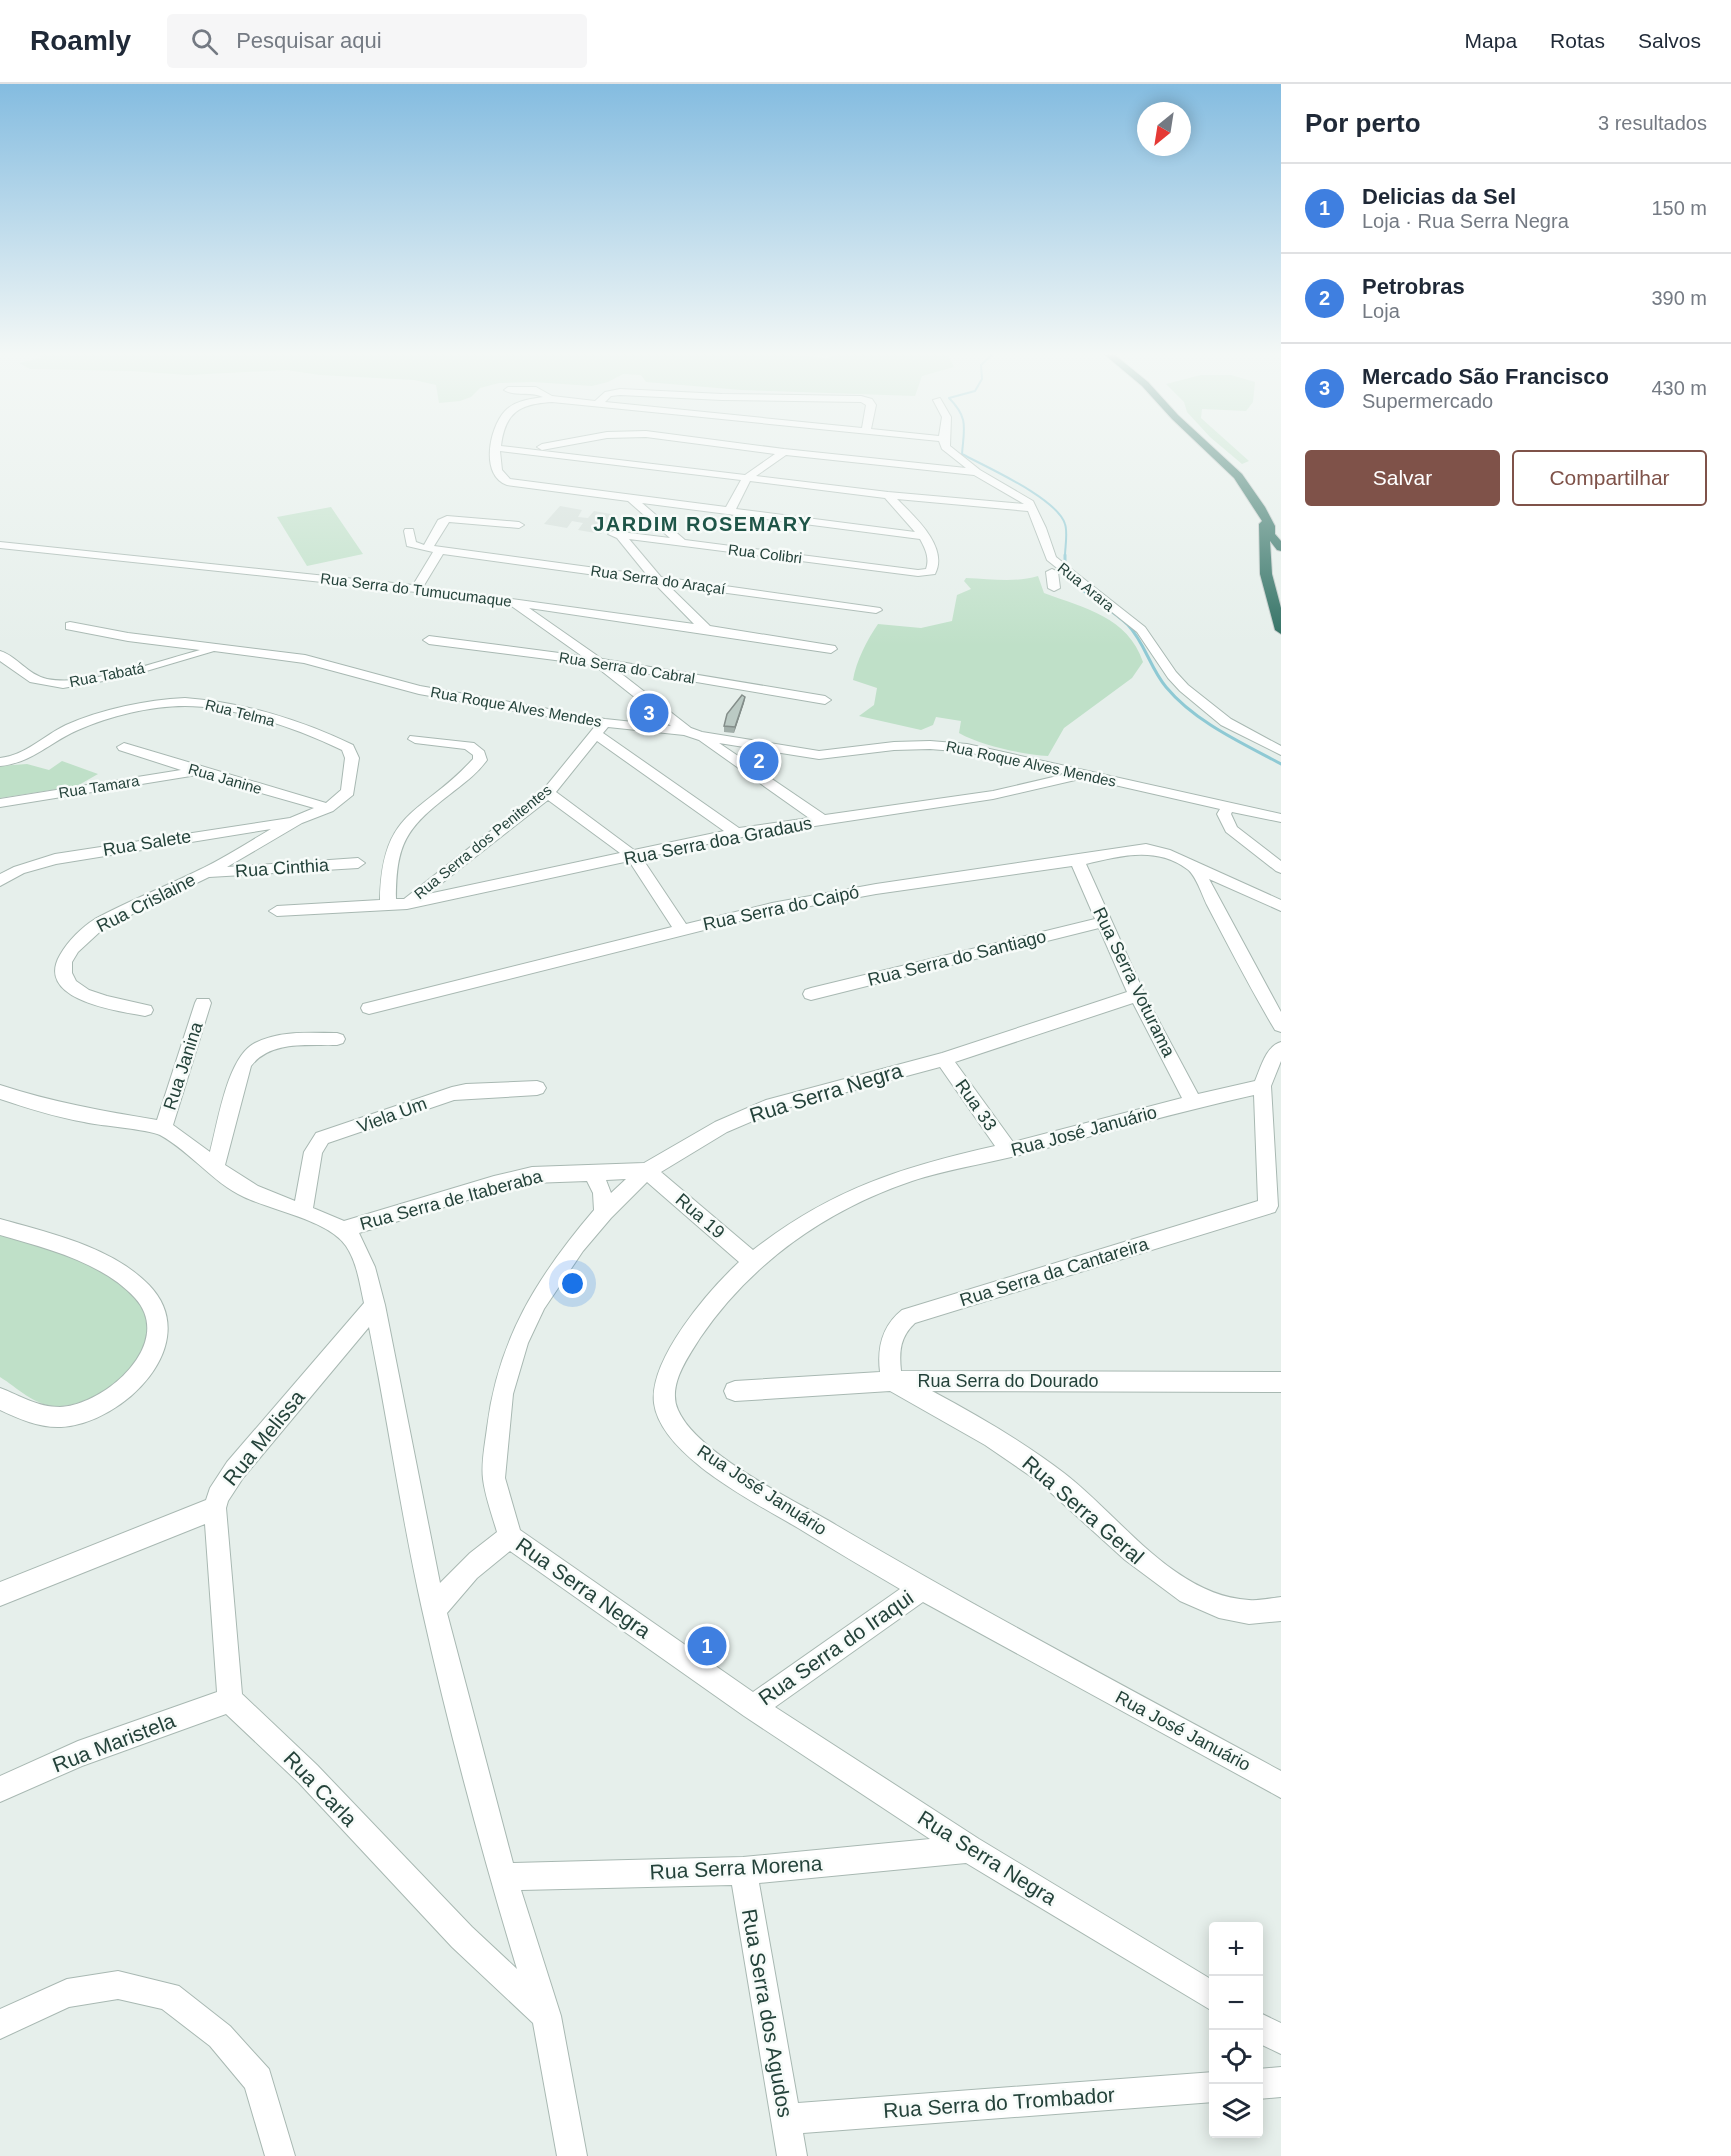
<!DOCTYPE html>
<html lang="pt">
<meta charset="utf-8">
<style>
body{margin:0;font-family:Helvetica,sans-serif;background:#f6f6f7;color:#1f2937}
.controls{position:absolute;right:18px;bottom:18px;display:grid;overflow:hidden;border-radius:6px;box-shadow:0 3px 15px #0003}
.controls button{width:54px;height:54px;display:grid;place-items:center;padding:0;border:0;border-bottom:2px solid #e0e1e3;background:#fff;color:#1f2937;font:30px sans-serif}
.compass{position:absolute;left:1137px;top:18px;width:54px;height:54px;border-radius:50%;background:#fff;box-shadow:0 3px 15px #0003;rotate:210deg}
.you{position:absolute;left:573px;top:1200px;width:21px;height:21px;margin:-15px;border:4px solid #fff;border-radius:50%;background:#1a73e8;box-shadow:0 0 0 9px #1a73e833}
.badge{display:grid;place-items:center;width:39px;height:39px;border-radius:50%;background:#7f5249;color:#fff;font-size:20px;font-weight:700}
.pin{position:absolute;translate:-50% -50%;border:3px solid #fff;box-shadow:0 2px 6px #0006}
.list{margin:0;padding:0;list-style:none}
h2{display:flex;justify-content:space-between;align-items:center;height:78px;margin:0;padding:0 24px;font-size:26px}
h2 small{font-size:20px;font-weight:400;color:#747a83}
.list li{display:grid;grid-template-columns:39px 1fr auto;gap:18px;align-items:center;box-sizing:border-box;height:90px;padding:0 24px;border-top:2px solid #e0e1e3}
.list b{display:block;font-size:22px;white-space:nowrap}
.list p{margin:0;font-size:20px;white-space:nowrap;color:#747a83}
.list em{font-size:20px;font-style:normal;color:#747a83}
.actions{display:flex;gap:12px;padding:18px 24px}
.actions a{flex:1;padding:14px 0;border:2px solid #7f5249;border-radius:6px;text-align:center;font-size:21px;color:#7f5249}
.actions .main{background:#7f5249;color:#fff}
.icon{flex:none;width:33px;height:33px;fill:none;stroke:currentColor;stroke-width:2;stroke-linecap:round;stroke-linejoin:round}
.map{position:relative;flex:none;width:1281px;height:2072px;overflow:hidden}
header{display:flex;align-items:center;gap:36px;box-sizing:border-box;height:84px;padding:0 30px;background:#fff;border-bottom:2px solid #e0e1e3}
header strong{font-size:28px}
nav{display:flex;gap:33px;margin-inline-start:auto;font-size:21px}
.search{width:420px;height:54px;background:#f6f6f7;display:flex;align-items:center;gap:15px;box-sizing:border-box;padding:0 21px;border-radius:6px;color:#747a83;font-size:22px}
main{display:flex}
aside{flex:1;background:#fff}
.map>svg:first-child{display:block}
.built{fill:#d4dfda}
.green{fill:#bfe0c8}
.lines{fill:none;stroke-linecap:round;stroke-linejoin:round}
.stream-far1{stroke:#8ec9d4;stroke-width:2}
.stream{stroke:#8ec9d4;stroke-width:3}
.minor-casing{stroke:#a8b8b2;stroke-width:2}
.highway-casing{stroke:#c2cac8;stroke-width:2}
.minor{fill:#fff;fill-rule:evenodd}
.highway{fill:#2f6f62;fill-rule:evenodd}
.wall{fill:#a1aea9}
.shaded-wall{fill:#838d89}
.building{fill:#bbcac4;stroke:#838d89;stroke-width:1.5}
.labels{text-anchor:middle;stroke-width:5;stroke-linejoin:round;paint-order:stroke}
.far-street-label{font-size:15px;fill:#24423a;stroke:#f7fbf9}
.street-label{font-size:18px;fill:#24423a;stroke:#f7fbf9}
.far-district-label{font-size:20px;font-weight:bold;letter-spacing:1.5px;fill:#1f5548;stroke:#f7fbf9}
.near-street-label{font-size:21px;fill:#24423a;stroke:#f7fbf9}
</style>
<header>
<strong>Roamly</strong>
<div class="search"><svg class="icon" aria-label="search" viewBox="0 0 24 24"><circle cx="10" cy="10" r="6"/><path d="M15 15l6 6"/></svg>Pesquisar aqui</div>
<nav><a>Mapa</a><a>Rotas</a><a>Salvos</a></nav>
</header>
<main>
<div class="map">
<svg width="1281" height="2072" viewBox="0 0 1281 2072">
<rect width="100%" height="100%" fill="#e6efeb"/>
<path class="built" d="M 560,422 L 582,426 L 578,433 L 588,434 L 594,427 L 616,431 L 605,442 L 606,443 L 601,450 L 578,446 L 583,439 L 572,437 L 567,444 L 544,440 Z"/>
<path class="green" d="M 38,271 L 793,271 L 827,274 L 835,271 L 948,271 L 954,283 L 922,292 L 915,312 L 741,306 L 646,298 L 641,291 L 623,290 L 608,298 L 592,302 L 533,298 L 499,299 L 480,304 L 471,313 L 460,317 L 439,319 L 436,301 L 414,296 L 320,291 L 286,286 L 188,291 L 130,287 L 30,285 L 19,279 L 41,274 Z
M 1201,291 L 1231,291 L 1255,298 L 1253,318 L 1246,327 L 1202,325 L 1201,334 L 1249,377 L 1242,380 L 1210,353 L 1187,328 L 1184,318 L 1166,300 Z
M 331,423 L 363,470 L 307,482 L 277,433 Z
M 1038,492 L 1044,509 C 1084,524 1128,533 1143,578 L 1132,594 L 1064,644 L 1048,672 C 1021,670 982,662 959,649 L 961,637 L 936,633 L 933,641 L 921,646 L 859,632 L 874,621 L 877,604 L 853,596 C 856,577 867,556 878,540 L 921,544 L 952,537 L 957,511 L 971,505 L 964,497 L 966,494 C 992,495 1014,499 1038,492 Z
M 62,677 L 98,690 L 77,702 L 0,714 L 0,682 L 27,680 L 49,686 Z
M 0,1150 C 44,1161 110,1176 138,1214 C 175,1262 103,1325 55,1322 C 33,1321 18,1304 0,1293 Z"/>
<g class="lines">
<path class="stream-far1" d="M 992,271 L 981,281 L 982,295 L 975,307 L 949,314 C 969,334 964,344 962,370 C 986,383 1057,414 1065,440 C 1068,449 1065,463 1065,472"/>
<path class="stream" d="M 1065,471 L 1065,481
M 1074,497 C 1089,515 1111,524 1128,541 C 1145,559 1150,584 1166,603 C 1195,638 1242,659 1281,680"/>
<g class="minor-casing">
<path id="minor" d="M 536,303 L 552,312 L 595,317 L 605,308 L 620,305 L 722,310 L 861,312 L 872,315 L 876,321 L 871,345 L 939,352 L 942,333 L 933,316 L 940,314 L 951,333 L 950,362 L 980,386 L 1033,417 L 1046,444 L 1056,473 L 1145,543 L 1176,588 L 1188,601 L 1231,635 L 1281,662 L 1281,671 L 1221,641 L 1180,607 L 1168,594 L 1137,548 L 1047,476 L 1028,427 L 897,415 C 915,433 949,463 935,490 L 918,492 L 629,455 L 661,493 L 880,524 L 882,526 L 876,529 L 668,501 L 710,542 L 835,562 L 837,565 L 831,569 L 529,524 L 602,575 L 825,612 L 831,616 L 825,620 L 614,584 L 691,644 L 702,648 L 819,667 L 894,658 L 930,657 L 967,660 L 1281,730 L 1281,738 L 1232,728 L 1231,730 L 1237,743 L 1281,777 L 1281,789 L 1276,787 L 1226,748 L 1217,730 L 1220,725 L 1084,694 L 993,715 L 736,754 L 642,774 L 686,840 L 772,819 L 876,800 L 1146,760 L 1170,766 L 1281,816 L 1281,827 L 1209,795 L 1281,928 L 1281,948 L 1275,946 C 1251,906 1229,863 1207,821 C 1202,811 1196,791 1187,785 C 1156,762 1120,772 1086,780 L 1145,911 L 1198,1010 L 1255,997 C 1261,983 1266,962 1281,958 L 1281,977 L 1271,1002 L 1278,1122 L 1275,1128 L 915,1239 C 900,1253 899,1267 901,1287 L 1281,1288 L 1281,1308 L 932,1307 C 977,1331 1022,1357 1064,1389 C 1119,1431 1174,1512 1249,1516 C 1259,1517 1271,1514 1281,1513 L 1281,1537 L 1249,1540 L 1219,1534 L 1180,1517 L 1125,1476 L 1039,1398 L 985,1361 L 890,1307 L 735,1317 L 727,1314 L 724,1307 L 727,1300 L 735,1297 L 880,1288 C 877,1263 882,1242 902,1226 L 1258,1117 L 1254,1011 C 1178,1028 1103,1049 1028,1069 C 990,1079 949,1085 912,1097 C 826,1126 751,1179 700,1254 C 688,1273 667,1302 678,1326 C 697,1370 794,1416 836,1441 C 982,1527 1132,1606 1281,1687 L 1281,1714 L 923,1518 L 775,1623 L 979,1755 L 1214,1897 L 1214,1928 L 966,1779 L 759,1799 L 798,2019 L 1214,1988 L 1214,2018 L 803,2049 L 807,2072 L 777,2072 L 732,1801 L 521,1806 L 561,1932 L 587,2072 L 557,2072 L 533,1939 L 452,1863 L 299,1699 L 226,1630 L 82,1682 L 0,1718 L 0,1692 L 78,1657 L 217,1608 L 205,1440 L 0,1522 L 0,1498 L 206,1416 L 210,1404 L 227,1378 L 364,1219 C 360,1201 357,1178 346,1162 C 328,1136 273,1127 244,1113 C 212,1098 191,1068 160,1051 C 147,1045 101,1042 84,1038 C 55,1033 27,1024 0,1015 L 0,1001 C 52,1018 103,1027 157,1036 L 195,919 L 197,915 L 209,915 L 211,919 L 173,1041 L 210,1068 C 218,1039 227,973 255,959 C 280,946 310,949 337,949 L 343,951 L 345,955 L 343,959 L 337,961 C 308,962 271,956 251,982 L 225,1081 L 258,1102 L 295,1117 L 304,1068 L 316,1049 L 452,1003 L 466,1000 L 537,997 L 543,999 L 546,1004 L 543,1009 L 537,1011 L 454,1016 L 328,1059 L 322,1069 L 313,1124 L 344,1137 L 494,1092 L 532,1083 L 644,1079 L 715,1038 L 766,1016 L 942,969 L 1127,908 L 1099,844 L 811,916 L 805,914 L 803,910 L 805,906 L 811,904 L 1095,835 L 1072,782 L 876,810 L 772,829 L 369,930 L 363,928 L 361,924 L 363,920 L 672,843 L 629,777 L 407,825 L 277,832 L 269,827 L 277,822 L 380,816 C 382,724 421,732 473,675 L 473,671 L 465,665 L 415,659 L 408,655 L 410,652 L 474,659 L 484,667 L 487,676 C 477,690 463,700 449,711 C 406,744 396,760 396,815 L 404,815 L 543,706 L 596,641 L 419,610 L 304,579 L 214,567 L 126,593 L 63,604 L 30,598 L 0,577 L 0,567 C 17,572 28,591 47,595 C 88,603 159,577 200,566 L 128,557 L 66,545 L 66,539 L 70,538 L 128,549 L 305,571 L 420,602 L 605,635 L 671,642 L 594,581 L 429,560 L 423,556 L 429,552 L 582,572 L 510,521 L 416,508 L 0,464 L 0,458 L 413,501 L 433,468 L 407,462 L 404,447 L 405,445 L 413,445 L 416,458 L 424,461 L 438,436 L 447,432 L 519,438 L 524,441 L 519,444 L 449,438 L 434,462 L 647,491 L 617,454 L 608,450 L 613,447 L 670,454 L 628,417 L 507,401 C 480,392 489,344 505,327 C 514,317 530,315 543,313 C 531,307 514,313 504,306 L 508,303 ZM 620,311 L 722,316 L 861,318 L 866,321 L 862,344 L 605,318 L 611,312 ZM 552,318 L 939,357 L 942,365 L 966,384 L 784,365 L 646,347 L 607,348 L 542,360 L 537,363 L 542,366 L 607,354 L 646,353 L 775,370 L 745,391 L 501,362 C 505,328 520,320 552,318 ZM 500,367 L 741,396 L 726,423 L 510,395 L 502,386 ZM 786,371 L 974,391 L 1024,420 L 888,408 L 756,392 ZM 750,397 L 885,414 L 915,448 L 736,425 ZM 642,419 L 920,455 C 925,464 930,474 926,485 L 918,486 L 685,456 ZM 443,470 L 654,499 L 694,540 L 423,503 ZM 608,643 L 684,651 L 699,656 L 809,734 L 739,744 L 603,649 ZM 597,657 L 724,747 L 634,766 L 556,708 ZM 719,659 L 819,675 L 894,666 L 930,665 L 967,668 L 1066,690 L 993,707 L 825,731 ZM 548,716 L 620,769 L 428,810 ZM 1133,919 L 1182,1014 L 1013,1058 L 955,978 ZM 940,983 L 995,1062 C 901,1083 830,1106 753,1166 L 661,1088 L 727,1048 L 776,1027 ZM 626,1095 L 611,1109 L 606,1096 ZM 587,1097 L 593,1109 L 594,1126 C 537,1193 498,1255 487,1344 C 485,1360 481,1379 483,1395 C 485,1412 492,1431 497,1448 L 470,1469 L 440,1499 L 385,1221 L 375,1183 L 359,1149 L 494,1108 L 532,1099 ZM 647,1098 L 739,1178 C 709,1206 649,1275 654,1319 C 661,1372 756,1419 798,1444 C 832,1465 866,1485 900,1505 L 753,1608 L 520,1446 L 505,1394 L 513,1310 L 528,1259 L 544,1225 L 583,1167 L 611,1134 ZM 369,1243 C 388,1337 401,1431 422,1525 C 449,1646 481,1766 517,1885 L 472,1843 L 317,1681 L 242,1610 L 226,1424 L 228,1417 L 243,1394 ZM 510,1467 L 744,1632 L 930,1755 L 743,1773 L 513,1779 L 447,1529 L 477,1494 Z
M 1052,485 L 1058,488 L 1060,504 L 1054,507 L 1048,504 L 1046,488 Z
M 185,614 C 242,618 302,636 353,661 L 359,674 L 353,711 L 333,727 L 302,739 L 227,783 L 358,774 L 365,779 L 358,784 L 209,793 L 104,844 L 78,868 L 72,878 L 72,889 L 76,897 L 89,906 L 107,912 L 151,922 L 153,926 L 151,930 L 145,932 C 118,927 34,916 60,871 C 68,857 82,843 95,835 C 128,817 165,803 199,786 C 224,774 247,759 271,745 L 56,780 L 24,789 L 0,802 L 0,790 L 14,783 L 55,770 L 290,734 L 314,724 L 197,691 L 0,723 L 0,715 L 181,686 L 119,666 L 117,663 L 124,659 L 326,719 L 341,706 L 345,674 L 342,666 C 298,645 234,622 185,622 C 150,622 110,632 78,646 C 50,658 32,679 0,682 L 0,674 C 26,671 43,652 66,641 C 102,625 146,616 185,614 Z
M 0,1135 C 50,1149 112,1163 149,1201 C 205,1259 123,1340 61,1343 C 40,1344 19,1335 0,1326 L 0,1304 C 21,1312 37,1323 60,1323 C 105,1321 176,1259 135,1214 C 102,1178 45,1164 0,1151 Z
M 118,1887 L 179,1902 L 230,1942 L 269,1985 L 295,2072 L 265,2072 L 245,2004 L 210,1962 L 162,1925 L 118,1915 L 69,1923 L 0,1955 L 0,1925 L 67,1895 Z
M 1258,1928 L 1281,1939 L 1281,1970 L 1258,1959 Z
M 1281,1983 L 1281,2013 L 1258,2015 L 1258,1985 Z"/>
</g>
<g class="highway-casing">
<path id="highway" d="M 1105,271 L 1115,271 L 1148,298 L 1178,331 L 1242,390 L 1265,423 L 1275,442 L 1275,450 L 1281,457 L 1281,467 L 1277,466 L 1270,457 L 1272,490 L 1281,524 L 1281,550 L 1275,546 L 1260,490 L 1259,440 L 1262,437 L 1234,394 L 1172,335 L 1142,302 Z"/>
</g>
<use href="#minor" class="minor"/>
<use href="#highway" class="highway"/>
</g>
<path class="wall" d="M 745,613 L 744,619 L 734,649 L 724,648 L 724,642 Z"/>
<path class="shaded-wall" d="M 745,613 L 744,619 L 734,649 L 735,643 Z"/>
<path class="building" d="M 742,611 L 745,613 L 735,643 L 724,642 L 727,630 Z"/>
<linearGradient id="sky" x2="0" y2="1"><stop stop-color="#84bce0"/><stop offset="0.48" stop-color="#f4f8f6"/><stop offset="1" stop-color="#f4f8f6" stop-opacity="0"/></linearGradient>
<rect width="1281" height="562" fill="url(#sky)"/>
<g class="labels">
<g class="far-street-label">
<text transform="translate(765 470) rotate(7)" y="5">Rua Colibri</text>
<text transform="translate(658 496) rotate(8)" y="5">Rua Serra do Araçaí</text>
<text transform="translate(1086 503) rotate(39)" y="5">Rua Arara</text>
<text transform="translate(416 506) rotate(7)" y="5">Rua Serra do Tumucumaque</text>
<text transform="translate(627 584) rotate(9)" y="5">Rua Serra do Cabral</text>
<text transform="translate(107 591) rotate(-11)" y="5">Rua Tabatá</text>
<text transform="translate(516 623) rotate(10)" y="5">Rua Roque Alves Mendes</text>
<text transform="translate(240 629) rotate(14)" y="5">Rua Telma</text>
<text transform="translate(1031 680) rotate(12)" y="5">Rua Roque Alves Mendes</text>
<text transform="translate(225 695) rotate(16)" y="5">Rua Janine</text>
<text transform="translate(99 703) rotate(-9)" y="5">Rua Tamara</text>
<text transform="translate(483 758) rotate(-39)" y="5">Rua Serra dos Penitentes</text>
</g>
<g class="street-label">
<text transform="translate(718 757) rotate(-11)" y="6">Rua Serra doa Gradaus</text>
<text transform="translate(147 759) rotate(-9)" y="6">Rua Salete</text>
<text transform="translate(282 784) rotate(-4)" y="6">Rua Cinthia</text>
<text transform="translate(146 819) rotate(-27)" y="6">Rua Crislaine</text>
<text transform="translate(781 824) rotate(-12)" y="6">Rua Serra do Caipó</text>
<text transform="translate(957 874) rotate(-14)" y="6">Rua Serra do Santiago</text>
<text transform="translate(1134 898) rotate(64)" y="6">Rua Serra Voturama</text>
<text transform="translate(183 982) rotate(-72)" y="6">Rua Janina</text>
<text transform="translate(976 1021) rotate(55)" y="6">Rua 33</text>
<text transform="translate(392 1031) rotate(-20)" y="6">Viela Um</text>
<text transform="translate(1084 1047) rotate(-15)" y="6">Rua José Januário</text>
<text transform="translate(451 1116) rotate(-15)" y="6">Rua Serra de Itaberaba</text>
<text transform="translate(700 1132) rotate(41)" y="6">Rua 19</text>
<text transform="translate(1054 1188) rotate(-17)" y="6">Rua Serra da Cantareira</text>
<text x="1008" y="1303">Rua Serra do Dourado</text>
<text transform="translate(762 1406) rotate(33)" y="6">Rua José Januário</text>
<text transform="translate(1183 1647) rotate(28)" y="6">Rua José Januário</text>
</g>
<g class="far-district-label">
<text x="703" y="447">JARDIM ROSEMARY</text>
</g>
<g class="near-street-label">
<text transform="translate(826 1009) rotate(-17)" y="7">Rua Serra Negra</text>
<text transform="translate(264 1354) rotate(-51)" y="7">Rua Melissa</text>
<text transform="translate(1083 1426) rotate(41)" y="7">Rua Serra Geral</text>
<text transform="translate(583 1504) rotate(35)" y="7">Rua Serra Negra</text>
<text transform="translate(836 1564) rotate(-35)" y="7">Rua Serra do Iraqui</text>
<text transform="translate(114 1659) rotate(-21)" y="7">Rua Maristela</text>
<text transform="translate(320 1705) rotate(46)" y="7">Rua Carla</text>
<text transform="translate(987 1774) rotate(32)" y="7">Rua Serra Negra</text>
<text transform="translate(736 1784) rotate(-3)" y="7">Rua Serra Morena</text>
<text transform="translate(767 1929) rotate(80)" y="7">Rua Serra dos Agudos</text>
<text transform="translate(999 2019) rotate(-4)" y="7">Rua Serra do Trombador</text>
</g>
</g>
</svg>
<div class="controls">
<button>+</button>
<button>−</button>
<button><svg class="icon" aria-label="locate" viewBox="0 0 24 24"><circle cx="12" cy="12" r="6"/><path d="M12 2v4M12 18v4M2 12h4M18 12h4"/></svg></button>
<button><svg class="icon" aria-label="layers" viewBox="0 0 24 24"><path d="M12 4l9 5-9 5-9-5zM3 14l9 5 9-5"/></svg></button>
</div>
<svg class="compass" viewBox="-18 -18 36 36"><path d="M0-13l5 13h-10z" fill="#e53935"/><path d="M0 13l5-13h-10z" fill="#747a83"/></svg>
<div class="you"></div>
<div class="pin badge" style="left:707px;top:1562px;background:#3f7fe0">1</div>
<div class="pin badge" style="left:759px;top:677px;background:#3f7fe0">2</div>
<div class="pin badge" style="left:649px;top:629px;background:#3f7fe0">3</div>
</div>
<aside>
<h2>Por perto<small>3 resultados</small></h2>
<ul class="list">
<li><span class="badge" style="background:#3f7fe0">1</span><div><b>Delicias da Sel</b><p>Loja · Rua Serra Negra</p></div><em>150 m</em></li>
<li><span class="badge" style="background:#3f7fe0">2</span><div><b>Petrobras</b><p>Loja</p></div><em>390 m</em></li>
<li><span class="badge" style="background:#3f7fe0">3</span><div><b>Mercado São Francisco</b><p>Supermercado</p></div><em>430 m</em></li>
</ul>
<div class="actions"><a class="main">Salvar</a><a>Compartilhar</a></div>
</aside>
</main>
